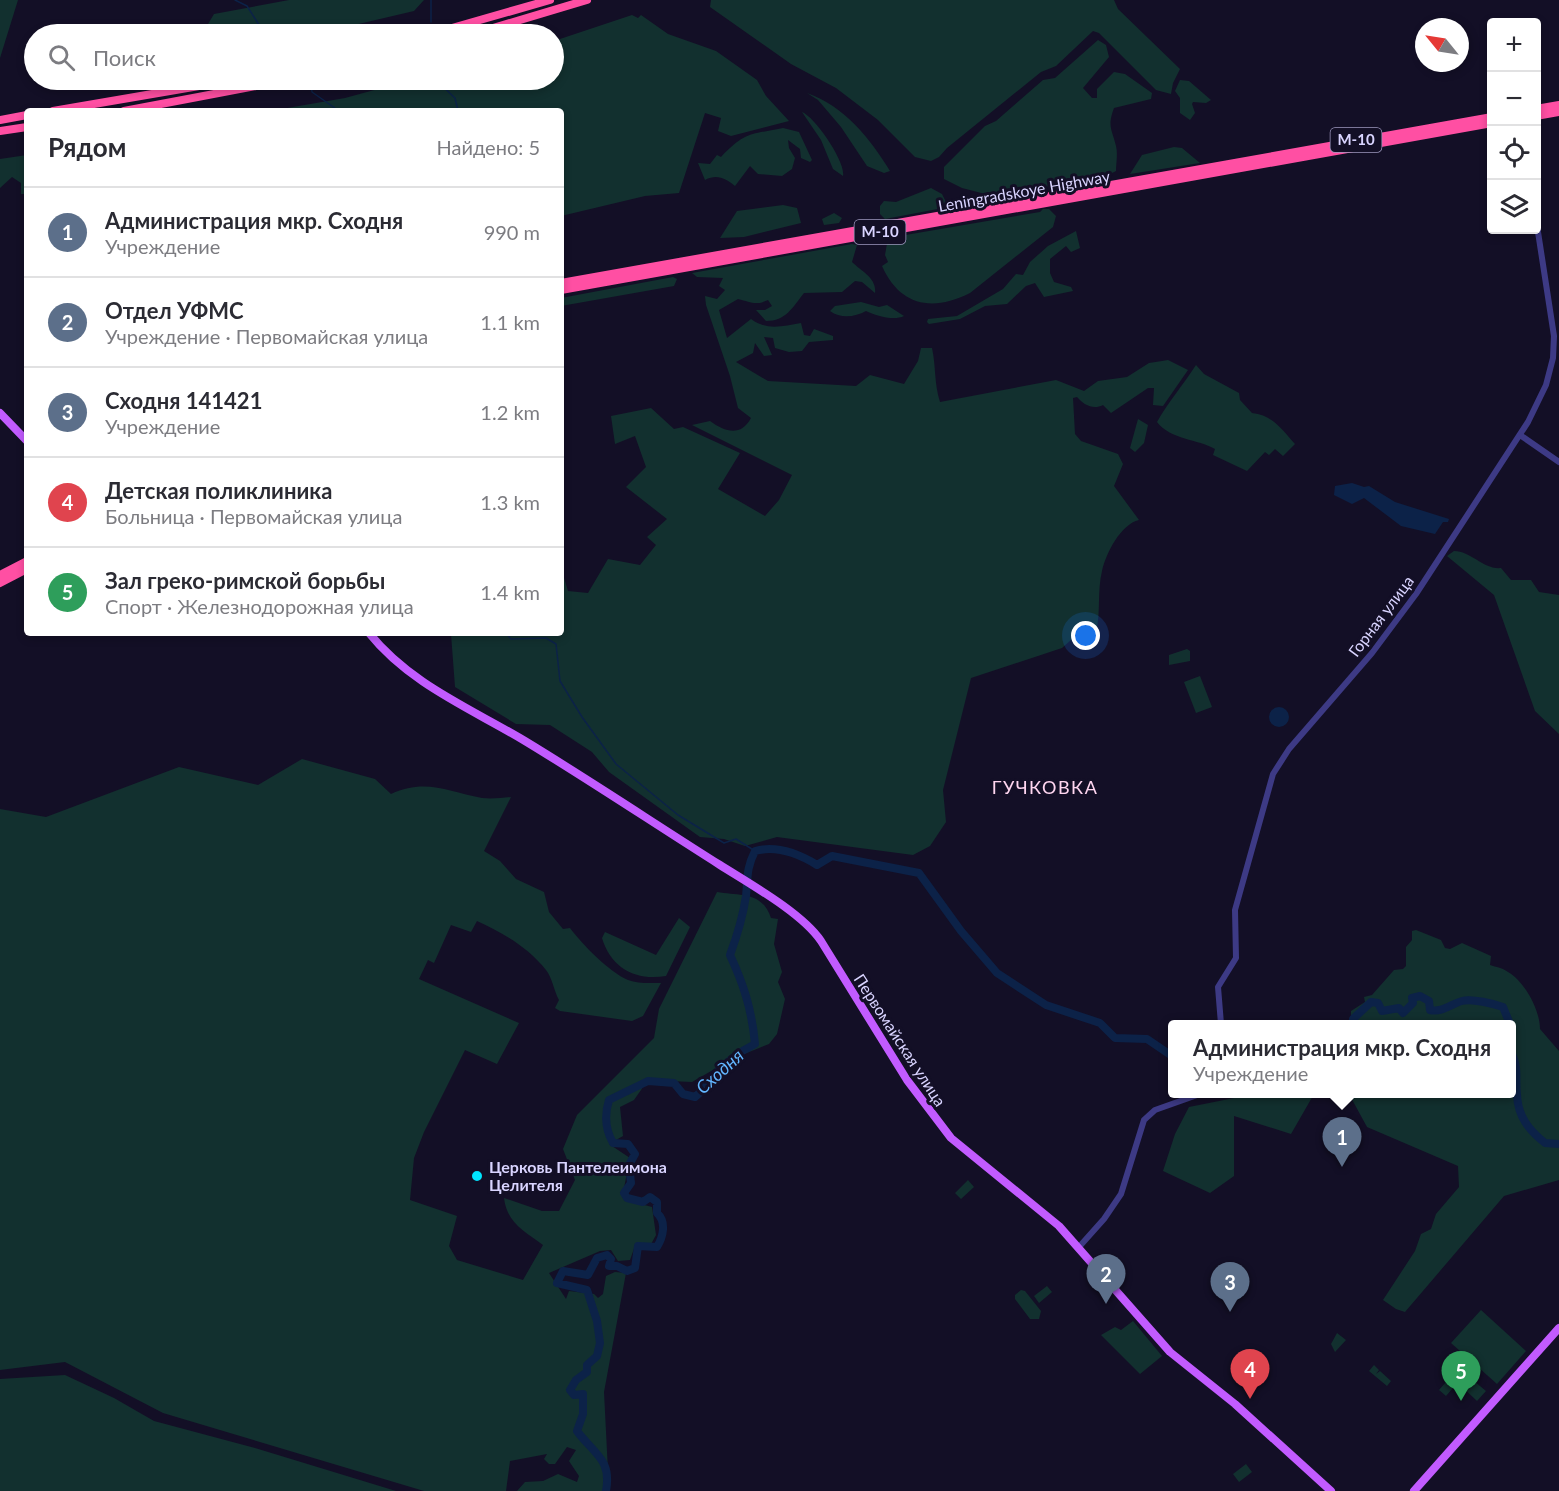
<!DOCTYPE html>
<html lang="ru">
<meta charset="utf-8">
<style>
body{margin:0;font-family:Lato,sans-serif;background:#f7f7f7;color:#2b2b33}
.controls{position:absolute;right:18px;top:18px;display:grid;overflow:hidden;border-radius:6px;box-shadow:0 3px 9px #0003}
.controls button{width:54px;height:54px;display:grid;place-items:center;padding:0;border:0;border-bottom:2px solid #e1e1e2;background:#fff;color:#2b2b33;font:30px sans-serif}
.compass{position:absolute;left:1415px;top:18px;width:54px;height:54px;border-radius:50%;background:#fff;box-shadow:0 3px 9px #0003;rotate:300deg}
.you{position:absolute;left:1086px;top:636px;width:21px;height:21px;margin:-15px;border:4px solid #fff;border-radius:50%;background:#1a73e8;box-shadow:0 0 0 9px #1a73e833}
.badge{display:grid;place-items:center;width:39px;height:39px;border-radius:50%;background:#187f8f;color:#fff;font-size:20px;font-weight:700}
.pin{position:absolute;translate:-50% -50px;filter:drop-shadow(0 2px 3px #0008)}
.pin::after{content:'';position:absolute;top:32px;width:21px;height:18px;background:inherit;clip-path:polygon(0 0,100% 0,50% 100%)}
.popup{position:absolute;left:1168px;top:1020px;width:348px;height:78px;box-sizing:border-box;display:grid;place-content:center;border-radius:6px;background:#fff;filter:drop-shadow(0 2px 4px #0005);font-size:20px;white-space:nowrap;color:#7c7c81}
.popup b{font-size:22px;color:#2b2b33}
.popup::after{content:'';position:absolute;left:50%;top:100%;margin-left:-12px;border:12px solid transparent;border-top-color:#fff}
.list{margin:0;padding:0;list-style:none}
h2{display:flex;justify-content:space-between;align-items:center;height:78px;margin:0;padding:0 24px;font-size:26px}
h2 small{font-size:20px;font-weight:400;color:#7c7c81}
.list li{display:grid;grid-template-columns:39px 1fr auto;gap:18px;align-items:center;box-sizing:border-box;height:90px;padding:0 24px;border-top:2px solid #e1e1e2}
.list b{display:block;font-size:22px;white-space:nowrap}
.list p{margin:0;font-size:20px;white-space:nowrap;color:#7c7c81}
.list em{font-size:20px;font-style:normal;color:#7c7c81}
.icon{flex:none;width:33px;height:33px;fill:none;stroke:currentColor;stroke-width:2;stroke-linecap:round;stroke-linejoin:round}
.map{position:relative;flex:none;width:1559px;height:1491px;overflow:hidden}
.search{position:absolute;background:#fff;box-shadow:0 3px 9px #0003;left:24px;top:24px;width:540px;height:66px;display:flex;align-items:center;gap:15px;box-sizing:border-box;padding:0 21px;border-radius:33px;color:#7c7c81;font-size:22px}
.panel{position:absolute;background:#fff;box-shadow:0 3px 9px #0003;left:24px;top:108px;width:540px;height:528px;border-radius:6px}
.map>svg:first-child{display:block}
.green{fill:#12302f}
.water{fill:#0c2248}
.lines{fill:none;stroke-linecap:round;stroke-linejoin:round}
.stream{stroke:#0c2248;stroke-width:1.5}
.river{stroke:#0c2248;stroke-width:8}
.minor{stroke:#3d3a85;stroke-width:6}
.major{stroke:#c25bff;stroke-width:8}
.highway{stroke:#ff4fa3;stroke-width:8}
.poi-dot{fill:#00e5ff;stroke:#130f26;stroke-width:2}
.labels{text-anchor:middle;stroke-width:6;stroke-linejoin:round;paint-order:stroke}
.shield{fill:#130f26;stroke:#9e99be;stroke-width:1.5}
.shield-label{font-size:15px;font-weight:bold;fill:#d9d4ff}
.street-label{font-size:16px;fill:#d9d4ff;stroke:#130f26}
.poi-label{font-size:16px;font-weight:bold;fill:#d9d4ff;stroke:#130f26;text-anchor:start}
.neighbourhood-label{font-size:18px;letter-spacing:1.5px;fill:#ffd6f0;stroke:#130f26}
.water-label{font-size:18px;font-style:italic;fill:#62b6ff;stroke:#130f26}
</style>
<div class="map">
<svg width="1559" height="1491" viewBox="0 0 1559 1491">
<rect width="100%" height="100%" fill="#130f26"/>
<path class="green" d="M 0,0 L 18,0 L 0,58 Z
M 289,0 L 424,0 L 414,11 L 316,34 L 202,34 L 214,14 Z
M 711,0 L 1114,0 L 1118,9 L 1180,69 L 1173,83 L 1171,94 L 1156,90 L 1099,33 L 1093,31 L 1056,66 L 1041,72 L 947,148 L 939,157 L 931,161 L 915,157 L 878,120 L 836,88 L 791,64 L 710,7 Z
M 632,15 L 638,18 L 641,15 L 668,34 L 716,51 L 757,80 L 766,96 L 789,121 L 731,136 L 718,131 L 721,118 L 705,113 L 679,193 L 645,196 L 561,216 L 561,111 L 270,111 L 345,98 L 411,80 L 554,80 L 554,41 Z
M 1098,40 L 1106,45 L 1109,57 L 1083,88 L 1092,98 L 1097,98 L 1097,89 L 1114,72 L 1125,74 L 1152,93 L 1151,99 L 1114,108 C 1107,127 1112,129 1116,146 C 1118,154 1116,163 1116,171 L 1106,176 L 993,196 L 962,188 L 944,179 L 944,167 L 985,126 L 996,121 L 1043,80 L 1055,78 Z
M 1180,80 L 1189,81 L 1211,100 L 1206,103 L 1193,102 L 1192,104 L 1195,113 L 1190,120 L 1180,113 L 1180,98 L 1175,91 Z
M 807,93 C 844,106 870,138 890,171 L 884,173 L 867,166 L 841,127 L 818,100 Z
M 802,112 C 815,117 846,162 843,176 L 833,169 L 821,140 Z
M 783,128 L 799,132 L 812,160 L 810,162 L 801,158 L 800,149 L 788,140 L 789,148 L 795,158 L 792,169 L 782,176 L 758,174 L 750,166 L 735,186 C 725,178 717,174 705,180 L 698,163 L 710,164 L 717,155 L 721,157 C 746,131 750,135 783,128 Z
M 1174,147 L 1182,148 L 1200,163 L 1130,174 L 1142,155 Z
M 27,155 L 27,194 L 21,194 L 21,183 L 12,177 L 0,188 L 0,159 Z
M 931,188 L 942,194 L 947,204 L 943,208 L 885,219 L 880,214 L 880,206 L 884,201 L 896,202 Z
M 783,205 L 797,208 L 801,223 L 744,237 L 720,238 L 737,211 Z
M 1043,209 L 1049,209 L 1056,216 L 1053,227 L 970,293 C 932,312 900,306 882,266 L 888,262 L 885,255 L 888,238 L 1040,212 Z
M 834,213 L 842,218 L 839,223 L 824,225 L 822,219 Z
M 1076,231 L 1080,248 L 1071,252 L 1066,246 L 1050,259 L 1050,273 L 1054,282 L 1071,287 L 1073,291 L 1044,297 L 1035,283 L 1026,286 L 1007,304 L 985,306 L 960,319 L 929,324 L 927,322 L 928,319 L 957,316 L 1003,289 L 1016,274 L 1023,275 L 1030,262 L 1048,246 Z
M 852,244 L 857,245 L 852,262 C 861,271 877,278 875,293 L 862,282 L 855,281 L 842,292 L 804,293 C 792,308 786,321 766,321 L 756,310 L 765,310 L 772,306 L 768,300 C 755,306 751,302 738,299 L 719,310 L 727,338 L 751,319 C 767,331 783,326 801,323 L 804,335 L 810,336 L 814,329 L 833,336 L 833,340 L 809,342 L 802,351 L 789,352 L 775,348 L 773,338 L 764,337 L 772,355 L 764,356 L 755,343 L 753,353 L 736,362 L 768,381 L 856,386 L 870,375 L 904,384 L 918,361 L 921,348 L 932,348 C 936,366 934,383 940,402 L 1056,380 L 1084,391 L 1098,381 L 1127,377 L 1149,363 L 1162,361 L 1168,360 L 1188,370 L 1163,406 L 1153,405 L 1154,388 L 1148,388 L 1111,413 L 1103,405 C 1093,410 1084,405 1077,397 L 1073,398 L 1075,434 L 1081,441 L 1118,454 L 1123,464 L 1114,486 L 1139,520 C 1121,524 1106,553 1102,571 C 1097,592 1101,612 1096,633 L 1071,640 L 1062,648 L 971,678 L 943,790 L 946,822 L 930,846 L 913,855 L 777,837 L 745,846 L 724,839 L 700,837 L 609,772 L 592,752 L 550,725 L 516,724 L 455,687 L 451,634 L 448,633 L 561,633 L 561,568 L 568,591 L 588,593 L 608,559 L 640,565 L 656,545 L 647,537 L 667,519 L 626,487 L 646,467 L 635,436 L 615,444 L 611,416 L 651,408 L 674,429 L 683,427 L 740,453 L 718,489 L 765,516 L 779,500 L 792,475 L 692,425 L 710,421 C 725,432 741,437 751,418 L 738,408 L 730,376 L 706,305 L 705,296 L 717,299 L 725,290 L 719,286 L 723,278 L 697,277 L 692,273 Z
M 673,277 L 677,279 L 674,286 L 561,306 L 561,298 Z
M 861,302 L 879,307 L 887,305 L 904,316 C 894,321 876,316 866,311 C 855,317 841,319 830,311 L 835,306 Z
M 1196,365 L 1204,374 L 1239,393 L 1240,400 L 1252,413 C 1273,415 1282,430 1295,444 L 1283,456 L 1275,449 L 1269,455 L 1265,452 L 1247,471 L 1213,455 L 1215,449 C 1198,439 1171,440 1157,422 C 1169,401 1183,385 1196,365 Z
M 1138,419 L 1148,425 L 1144,443 L 1135,452 L 1130,448 Z
M 1454,551 C 1471,551 1484,570 1501,568 L 1511,580 L 1531,580 L 1539,592 L 1559,595 L 1559,734 L 1535,711 L 1494,595 L 1447,556 Z
M 1187,649 L 1190,651 L 1190,661 L 1169,665 L 1169,655 Z
M 1200,676 L 1212,707 L 1196,713 L 1184,682 Z
M 302,759 L 375,779 L 391,794 C 426,778 448,792 482,798 C 491,799 502,798 511,797 L 484,851 L 500,861 L 516,879 L 544,892 L 549,912 L 563,929 L 570,928 C 582,944 609,972 628,980 C 638,984 650,983 661,983 L 643,1016 L 632,1021 L 560,1011 L 555,1008 L 559,1000 C 554,991 552,977 546,970 C 528,947 503,933 477,921 L 471,932 L 451,925 L 434,963 L 428,960 L 419,979 L 519,1023 L 497,1064 L 465,1050 L 424,1132 L 414,1158 L 410,1200 L 457,1216 L 449,1246 L 457,1260 L 523,1280 L 543,1245 C 524,1231 507,1223 504,1198 L 542,1211 L 559,1211 L 575,1180 L 563,1149 L 577,1115 L 654,1038 L 659,1009 L 717,892 C 740,896 762,891 771,918 L 778,919 L 774,944 L 782,972 L 778,982 L 785,999 L 777,1034 L 769,1044 L 732,1059 L 692,1082 L 648,1080 L 634,1100 L 620,1107 L 623,1136 L 609,1144 L 630,1158 L 624,1188 L 626,1200 L 652,1207 L 656,1235 L 650,1246 L 636,1243 L 630,1260 L 618,1261 L 611,1250 L 600,1251 L 549,1273 L 566,1299 L 569,1291 L 594,1294 L 598,1298 L 603,1294 L 606,1276 L 615,1272 L 626,1273 L 604,1392 L 609,1491 L 517,1491 L 525,1482 L 543,1481 L 558,1474 L 577,1482 L 579,1476 L 569,1461 L 576,1450 L 567,1447 L 555,1464 L 549,1464 L 544,1459 L 547,1454 L 510,1461 L 506,1491 L 424,1491 L 163,1413 L 65,1362 L 0,1370 L 0,809 L 46,817 L 179,767 L 258,785 Z
M 679,918 L 690,927 L 666,976 C 635,981 611,968 602,938 L 605,932 L 656,955 Z
M 1416,930 L 1441,940 L 1445,948 L 1450,949 L 1462,943 L 1491,956 L 1490,965 C 1496,967 1503,968 1508,972 C 1525,982 1540,1010 1540,1029 L 1559,1051 L 1559,1180 L 1504,1196 L 1405,1312 L 1396,1309 L 1383,1300 L 1415,1251 L 1421,1234 L 1431,1229 L 1436,1214 L 1459,1187 L 1458,1166 L 1367,1127 L 1349,1094 L 1512,1094 L 1512,1024 L 1351,1024 L 1351,1011 L 1365,1002 L 1364,997 L 1372,995 L 1394,970 L 1403,969 L 1406,966 L 1406,947 L 1412,940 L 1412,931 Z
M 1254,1094 L 1314,1094 L 1291,1134 L 1234,1116 L 1234,1176 L 1210,1193 L 1163,1171 L 1175,1134 L 1189,1107 Z
M 968,1180 L 974,1187 L 961,1199 L 955,1193 Z
M 1047,1286 L 1052,1292 L 1039,1303 L 1034,1296 Z
M 1021,1290 L 1025,1291 L 1041,1311 L 1039,1319 L 1030,1319 L 1015,1299 L 1015,1295 Z
M 1481,1310 L 1526,1351 L 1497,1384 L 1451,1343 Z
M 1133,1321 L 1162,1356 L 1140,1374 L 1101,1335 L 1115,1327 L 1121,1330 Z
M 1337,1333 L 1346,1340 L 1335,1352 L 1331,1344 Z
M 1374,1365 L 1379,1370 L 1376,1374 L 1380,1371 L 1391,1381 L 1387,1386 L 1369,1371 Z
M 65,1375 L 114,1398 L 154,1421 L 255,1448 L 396,1491 L 0,1491 L 0,1379 Z
M 1452,1375 L 1459,1381 L 1446,1396 L 1439,1390 Z
M 1468,1376 L 1486,1391 L 1477,1401 L 1460,1385 Z
M 1246,1464 L 1252,1472 L 1239,1482 L 1233,1474 Z"/>
<path class="water" d="M 1352,483 L 1364,487 L 1369,486 L 1395,502 L 1449,519 L 1448,522 L 1443,522 L 1435,534 L 1401,526 L 1364,498 L 1352,504 L 1334,495 L 1335,486 Z
M1269 717a10 10 0 1 1 20 0a10 10 0 1 1-20 0Z"/>
<g class="lines">
<path class="stream" d="M 235,0 L 247,6 L 261,28 L 276,34
M 431,0 L 431,22
M 436,80 L 455,98 L 458,111
M 311,86 L 312,92 L 339,111
M 506,633 L 511,639 L 546,638 L 556,644 L 560,681 L 582,717 L 616,764 L 678,815 L 724,843 L 736,839 L 755,851"/>
<path class="river" d="M 1352,1024 L 1353,1019 L 1371,1002 L 1378,1003 L 1382,1011 L 1399,1008 L 1403,1013 L 1413,1003 L 1412,998 L 1420,996 L 1429,1001 L 1430,1010 C 1442,1013 1451,1004 1462,1001 C 1472,998 1494,1004 1503,1007 L 1510,1024
M 1512,1033 L 1512,1045
M 1512,1054 C 1519,1069 1515,1079 1517,1095 C 1518,1117 1529,1130 1545,1143 L 1559,1144
M 606,1491 C 612,1459 594,1454 577,1431 L 583,1414 L 583,1394 L 574,1395 L 570,1390 L 576,1380 L 587,1372 L 587,1365 L 597,1356 L 600,1343 L 597,1321 L 587,1290 L 557,1283 L 563,1271 L 588,1275 L 597,1258 L 607,1255 L 611,1259 L 609,1266 L 617,1266 L 627,1271 L 635,1268 L 638,1246 L 657,1247 C 663,1237 667,1222 657,1213 L 657,1202 L 650,1197 L 643,1202 L 627,1198 L 624,1193 L 631,1183 L 629,1165 L 635,1154 L 628,1144 L 613,1143 C 605,1129 604,1116 609,1100 L 648,1081 L 674,1083 L 683,1094 L 695,1097 C 704,1090 707,1083 714,1075 C 726,1062 739,1052 755,1044 C 752,1011 744,985 730,955 C 737,936 743,916 746,896 C 748,877 746,869 755,851 C 777,845 799,854 817,865 L 832,856 L 919,873 L 961,931 L 997,973 L 1046,1005 L 1100,1023 L 1115,1038 L 1147,1039 L 1172,1056"/>
<path class="minor" d="M 1520,435 L 1559,462
M 1221,1024 L 1218,987 L 1236,958 L 1235,910 L 1273,774 L 1289,749 L 1372,653 L 1416,594 L 1528,422 L 1546,385 L 1553,358 L 1554,336 L 1536,219
M 1079,1247 L 1104,1219 L 1121,1194 L 1144,1120 L 1155,1110 L 1200,1094"/>
<path class="major" d="M 0,413 L 27,441
M 369,633 C 410,684 470,708 525,741 C 591,781 655,824 720,865 C 750,884 802,913 821,941 L 907,1080 L 951,1138 L 1059,1226 L 1170,1352 L 1235,1404 L 1331,1491
M 1414,1491 L 1559,1328"/>
<path class="highway" d="M 431,34 L 550,0
M 473,34 L 587,0
M 1536,109 L 1559,105
M 53,111 L 234,80
M 124,111 L 288,80
M 1536,116 L 1559,112
M 0,120 L 27,115
M 0,131 L 27,127
M 561,283 L 1492,117
M 561,290 L 1492,123
M 0,575 L 27,561
M 0,583 L 27,569"/>
</g>
<circle class="poi-dot" cx="477" cy="1176" r="6"/>
<g class="labels">
<g class="shield">
<rect x="1330.5" y="128" width="51" height="24" rx="4.5"/>
<rect x="854.5" y="220" width="51" height="24" rx="4.5"/>
</g>
<g class="shield-label">
<text x="1356" y="145">М-10</text>
<text x="880" y="237">М-10</text>
</g>
<g class="street-label">
<text transform="translate(1024 191) rotate(-10)" y="6">Leningradskoye Highway</text>
<text transform="translate(1381 616) rotate(-53)" y="6">Горная улица</text>
<text transform="translate(900 1040) rotate(57)" y="6">Первомайская улица</text>
</g>
<g class="poi-label">
<text x="489" y="1173">Церковь Пантелеимона<tspan x="489" dy="18">Целителя</tspan></text>
</g>
<g class="neighbourhood-label">
<text x="1045" y="794">ГУЧКОВКА</text>
</g>
<g class="water-label">
<text transform="translate(720 1072) rotate(-42)" y="6">Сходня</text>
</g>
</g>
</svg>
<div class="controls">
<button>+</button>
<button>−</button>
<button><svg class="icon" aria-label="locate" viewBox="0 0 24 24"><circle cx="12" cy="12" r="6"/><path d="M12 2v4M12 18v4M2 12h4M18 12h4"/></svg></button>
<button><svg class="icon" aria-label="layers" viewBox="0 0 24 24"><path d="M12 4l9 5-9 5-9-5zM3 14l9 5 9-5"/></svg></button>
</div>
<svg class="compass" viewBox="-18 -18 36 36"><path d="M0-13l5 13h-10z" fill="#e53935"/><path d="M0 13l5-13h-10z" fill="#7c7c81"/></svg>
<div class="you"></div>
<div class="pin badge" style="left:1342px;top:1167px;background:#5c6f8a">1</div>
<div class="popup"><b>Администрация мкр. Сходня</b>Учреждение</div>
<div class="pin badge" style="left:1106px;top:1304px;background:#5c6f8a">2</div>
<div class="pin badge" style="left:1230px;top:1312px;background:#5c6f8a">3</div>
<div class="pin badge" style="left:1250px;top:1399px;background:#e0444e">4</div>
<div class="pin badge" style="left:1461px;top:1401px;background:#2e9e5b">5</div>
<div class="search"><svg class="icon" aria-label="search" viewBox="0 0 24 24"><circle cx="10" cy="10" r="6"/><path d="M15 15l6 6"/></svg>Поиск</div>
<section class="panel">
<h2>Рядом<small>Найдено: 5</small></h2>
<ul class="list">
<li><span class="badge" style="background:#5c6f8a">1</span><div><b>Администрация мкр. Сходня</b><p>Учреждение</p></div><em>990 m</em></li>
<li><span class="badge" style="background:#5c6f8a">2</span><div><b>Отдел УФМС</b><p>Учреждение · Первомайская улица</p></div><em>1.1 km</em></li>
<li><span class="badge" style="background:#5c6f8a">3</span><div><b>Сходня 141421</b><p>Учреждение</p></div><em>1.2 km</em></li>
<li><span class="badge" style="background:#e0444e">4</span><div><b>Детская поликлиника</b><p>Больница · Первомайская улица</p></div><em>1.3 km</em></li>
<li><span class="badge" style="background:#2e9e5b">5</span><div><b>Зал греко-римской борьбы</b><p>Спорт · Железнодорожная улица</p></div><em>1.4 km</em></li>
</ul>
</section>
</div>
